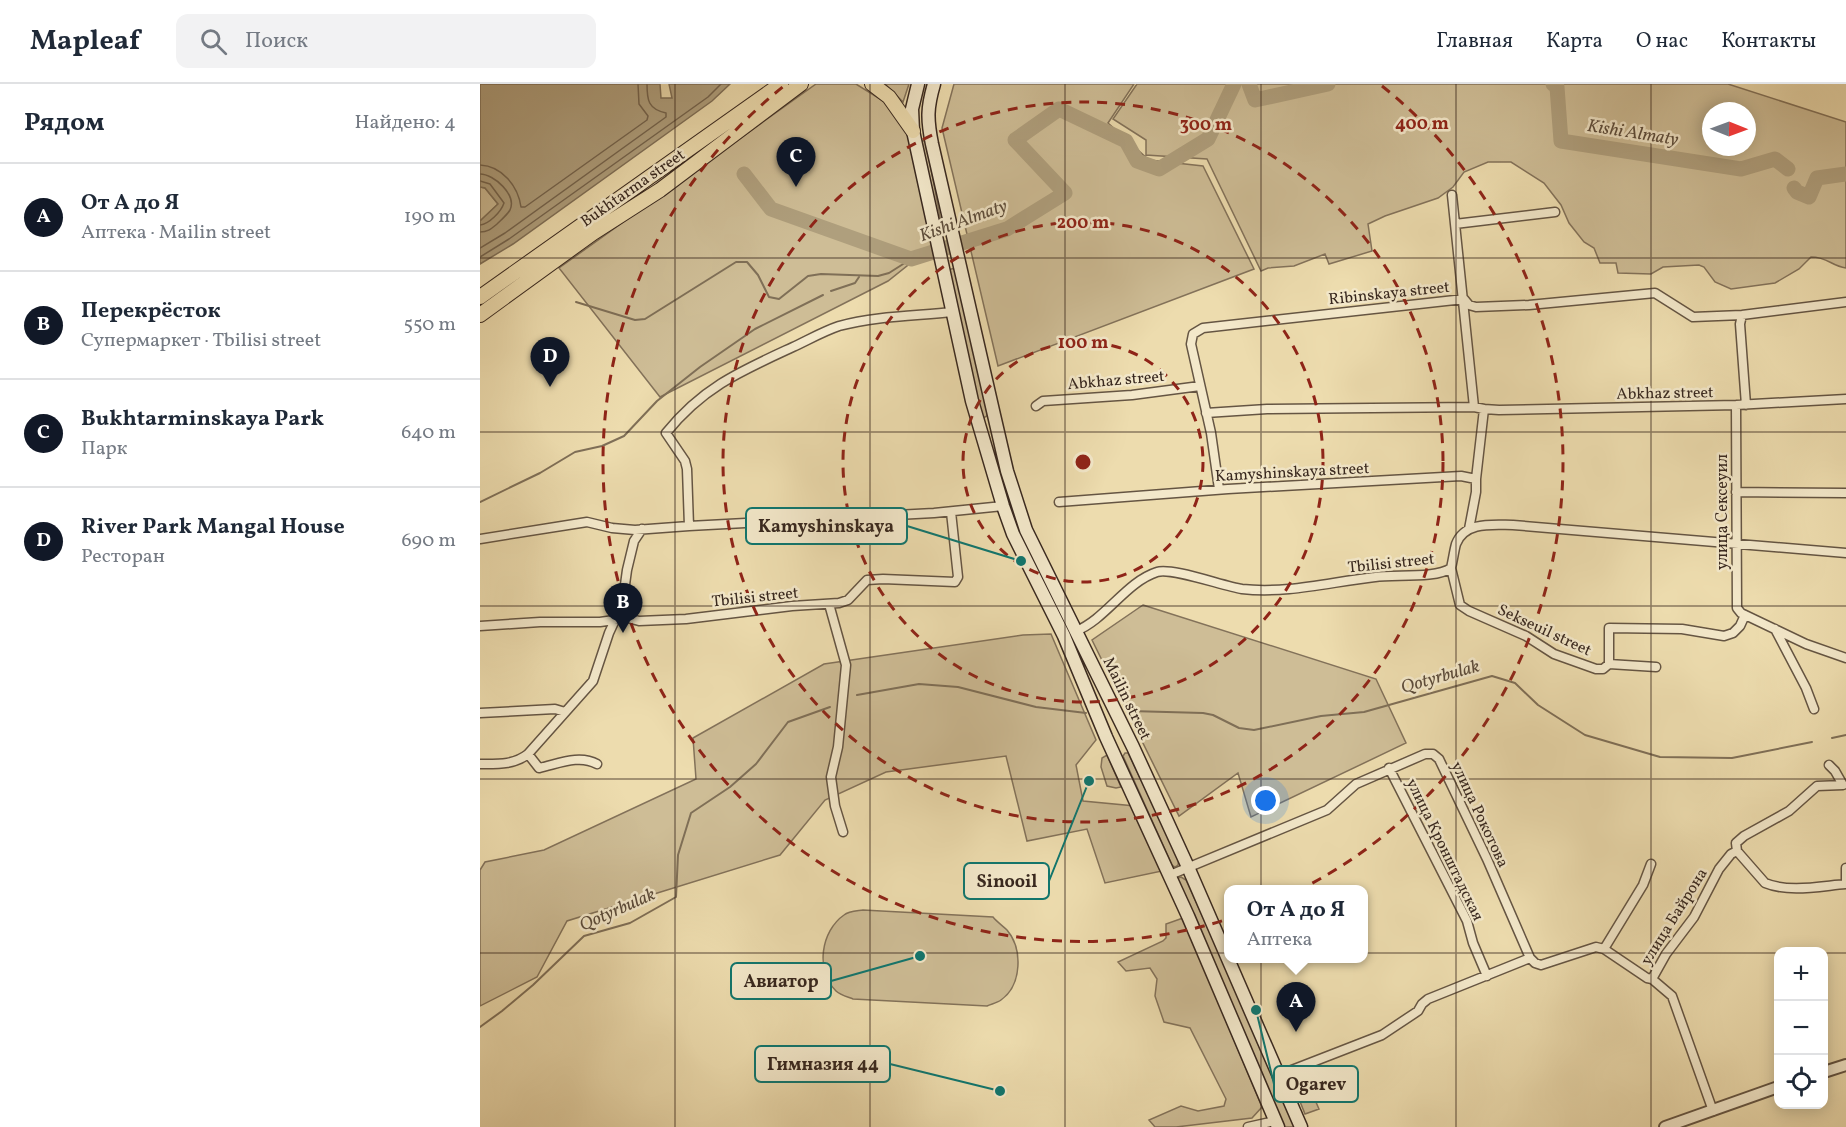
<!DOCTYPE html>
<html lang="ru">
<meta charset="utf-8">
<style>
body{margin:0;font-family:Vollkorn,serif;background:#f2f2f3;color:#1f2937}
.controls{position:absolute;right:18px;bottom:18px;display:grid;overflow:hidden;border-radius:12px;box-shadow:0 3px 15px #0003}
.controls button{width:54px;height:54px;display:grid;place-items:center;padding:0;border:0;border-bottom:2px solid #e0e1e3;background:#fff;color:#1f2937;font:30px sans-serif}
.compass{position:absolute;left:1222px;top:18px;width:54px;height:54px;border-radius:50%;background:#fff;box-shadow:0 3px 15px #0003;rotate:91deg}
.you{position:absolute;left:786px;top:717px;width:21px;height:21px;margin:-15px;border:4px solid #fff;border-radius:50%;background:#1a73e8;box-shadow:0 0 0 9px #1a73e833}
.badge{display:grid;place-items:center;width:39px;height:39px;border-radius:50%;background:#111827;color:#fff;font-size:20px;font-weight:700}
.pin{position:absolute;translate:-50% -50px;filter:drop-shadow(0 2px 3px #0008)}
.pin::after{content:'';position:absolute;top:32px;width:21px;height:18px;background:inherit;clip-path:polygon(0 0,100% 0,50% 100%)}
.popup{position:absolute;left:744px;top:801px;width:144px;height:78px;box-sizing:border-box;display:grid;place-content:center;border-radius:12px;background:#fff;filter:drop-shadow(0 2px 4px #0005);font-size:20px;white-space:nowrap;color:#747a83}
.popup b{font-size:22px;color:#1f2937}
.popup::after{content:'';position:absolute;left:50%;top:100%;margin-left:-12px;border:12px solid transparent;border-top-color:#fff}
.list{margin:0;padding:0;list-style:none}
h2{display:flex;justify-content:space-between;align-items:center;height:78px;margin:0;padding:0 24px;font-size:26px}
h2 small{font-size:20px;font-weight:400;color:#747a83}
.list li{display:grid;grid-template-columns:39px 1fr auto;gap:18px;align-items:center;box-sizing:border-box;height:108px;padding:0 24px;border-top:2px solid #e0e1e3}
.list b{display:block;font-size:22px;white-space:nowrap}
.list p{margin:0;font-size:20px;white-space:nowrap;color:#747a83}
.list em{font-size:20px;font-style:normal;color:#747a83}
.icon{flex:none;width:33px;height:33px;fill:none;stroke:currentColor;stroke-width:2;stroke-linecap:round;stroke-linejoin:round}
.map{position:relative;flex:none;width:1366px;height:1043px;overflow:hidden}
header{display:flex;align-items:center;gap:36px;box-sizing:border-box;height:84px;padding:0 30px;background:#fff;border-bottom:2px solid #e0e1e3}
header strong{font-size:28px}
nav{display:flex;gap:33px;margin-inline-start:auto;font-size:21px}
.search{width:420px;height:54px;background:#f2f2f3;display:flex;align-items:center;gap:15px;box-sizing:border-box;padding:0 21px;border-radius:12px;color:#747a83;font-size:22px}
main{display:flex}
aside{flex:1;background:#fff}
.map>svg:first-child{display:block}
.green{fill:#cebd96;stroke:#83725a;stroke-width:1.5;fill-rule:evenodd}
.water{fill:#af9f7d;stroke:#7f6f57;stroke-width:1.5}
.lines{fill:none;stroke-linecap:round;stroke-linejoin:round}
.shore{stroke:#74644e;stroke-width:1.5}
.stream{stroke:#7f6f57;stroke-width:2}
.river{stroke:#af9f7d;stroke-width:15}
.minor-casing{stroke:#655543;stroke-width:11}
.tertiary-casing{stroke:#655543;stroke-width:14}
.secondary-casing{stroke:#38281f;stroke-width:15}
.primary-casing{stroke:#38281f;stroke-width:16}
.minor{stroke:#f3e8ca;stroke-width:8}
.tertiary{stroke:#f3e8ca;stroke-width:10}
.secondary{stroke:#f3e8ca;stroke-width:12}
.primary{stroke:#eddcae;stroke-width:14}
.grid{fill:none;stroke:#38281f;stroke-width:1.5;stroke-opacity:0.55}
.ring{fill:none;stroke:#8f2418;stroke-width:3;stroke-dasharray:10 8}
.labels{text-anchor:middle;stroke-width:5;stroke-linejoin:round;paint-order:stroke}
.street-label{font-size:16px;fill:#38281f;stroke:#f3e8ca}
.water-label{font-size:18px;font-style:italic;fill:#5c4c3b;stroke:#f3e8ca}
.centre{fill:#8f2418;stroke:#f3e8ca;stroke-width:3}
.ring-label{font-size:18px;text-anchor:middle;font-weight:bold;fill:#8f2418;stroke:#f3e8ca;stroke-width:5;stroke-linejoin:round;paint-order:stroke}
.leader{fill:none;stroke:#0f766e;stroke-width:2}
.callout-dot{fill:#0f766e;stroke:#f3e8ca;stroke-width:2}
.callout{fill:#f3e8ca;stroke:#0f766e;stroke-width:2}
.callout-label{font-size:18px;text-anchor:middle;font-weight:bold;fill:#38281f}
</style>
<header>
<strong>Mapleaf</strong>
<div class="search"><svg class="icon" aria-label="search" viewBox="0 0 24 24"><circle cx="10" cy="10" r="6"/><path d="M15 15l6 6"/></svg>Поиск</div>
<nav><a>Главная</a><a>Карта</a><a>О нас</a><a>Контакты</a></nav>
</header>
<main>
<aside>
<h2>Рядом<small>Найдено: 4</small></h2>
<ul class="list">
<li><span class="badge">A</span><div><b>От А до Я</b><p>Аптека · Mailin street</p></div><em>190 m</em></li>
<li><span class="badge">B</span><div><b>Перекрёсток</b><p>Супермаркет · Tbilisi street</p></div><em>550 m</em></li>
<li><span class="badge">C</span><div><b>Bukhtarminskaya Park</b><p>Парк</p></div><em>640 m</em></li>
<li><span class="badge">D</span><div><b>River Park Mangal House</b><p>Ресторан</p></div><em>690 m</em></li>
</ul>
</aside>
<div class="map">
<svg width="1366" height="1043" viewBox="0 0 1366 1043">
<rect width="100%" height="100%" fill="#eddcae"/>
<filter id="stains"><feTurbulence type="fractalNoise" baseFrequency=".00333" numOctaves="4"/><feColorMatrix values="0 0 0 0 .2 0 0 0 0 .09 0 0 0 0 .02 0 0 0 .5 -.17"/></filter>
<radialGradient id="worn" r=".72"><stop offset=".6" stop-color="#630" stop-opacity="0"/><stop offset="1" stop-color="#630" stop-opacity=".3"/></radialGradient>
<path class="green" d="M 336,0 L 376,0 L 405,18 L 426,44 L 452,162 L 408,197 L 180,313 L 79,184 Z
M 405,0 L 429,0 L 423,18 Z
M 474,0 L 654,0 L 628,39 L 669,76 L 723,82 L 774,185 L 518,282 L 462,44 Z
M 657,0 L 1248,0 L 1366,38 L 1366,184 C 1351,182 1348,173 1331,173 L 1319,185 L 1295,199 L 1251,205 L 1235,198 L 1224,183 L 1219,181 L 1183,183 L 1171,190 L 1138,189 L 1136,179 L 1120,179 L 1114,164 L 1104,158 L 1089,139 L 1081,121 L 1064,99 L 1031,78 L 1008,78 L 984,88 L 973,103 L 958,114 L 905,132 L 888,140 L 892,167 L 849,180 L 845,170 L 814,182 L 788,184 L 781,187 L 727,75 L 666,71 L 666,56 L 633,35 ZM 1231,27 L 1267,27 L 1267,63 L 1231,63 Z
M 437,54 L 446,58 L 461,138 L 458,141 Z
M 0,103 L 5,104 L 18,120 L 0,137 Z
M 475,184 L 507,328 L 507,332 L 501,335 L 468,186 Z
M 663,521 L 896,595 L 926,659 L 771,733 L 758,689 L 699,732 L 612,556 Z
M 571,550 L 616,656 L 596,681 L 603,717 L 655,722 L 682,787 L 625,799 L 607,745 L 547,757 L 526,672 L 406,688 L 345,716 L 300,771 L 87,837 L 57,893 L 0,922 L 0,786 L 5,778 L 64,766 L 216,695 L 213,654 L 344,580 L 543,551 Z
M 645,669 L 648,669 L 699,774 L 698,781 L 695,783 L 692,781 L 643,672 Z
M 627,671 L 641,703 L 636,704 L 627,702 L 621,683 L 622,674 Z
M 701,793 L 706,796 L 818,1043 L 800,1043 L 696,795 Z
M 383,826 L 513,833 C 517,838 523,842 527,846 C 543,865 542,901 521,916 C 517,919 511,920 507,922 L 373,915 C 368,913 360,911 356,907 C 335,886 341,847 364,831 C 369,827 377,827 383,826 Z
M 703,834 L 782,1023 L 772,1034 L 696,1043 L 675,1043 L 669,1036 L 701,1022 L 718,1027 L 744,1022 L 746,1015 L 710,944 L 684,938 L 675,912 L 677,895 L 670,884 L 646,887 L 638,878 L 683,857 L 686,854 L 686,840 Z
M 828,1000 L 839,1025 L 825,1030 L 815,1005 Z"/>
<path class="water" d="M 0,0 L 180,0 L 181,14 L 192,14 L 189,0 L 250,0 L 232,17 L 33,160 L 0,180 L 0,137 L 18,120 L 5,104 L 0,103 Z"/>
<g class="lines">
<path class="shore" d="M 0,81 C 22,82 38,102 41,123 L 45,123 L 167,36 L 168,32 L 159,20 L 158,0
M 0,90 C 14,90 37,111 30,126 C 27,131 21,136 17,140 C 11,145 8,148 0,148
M 0,97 L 10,100 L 24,119 C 21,128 9,140 0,141
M 0,164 L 25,149 L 186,33 L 186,29 C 168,25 167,16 167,0
M 0,173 L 29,155 L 228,13 L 241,0"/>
<path class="stream" d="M 351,207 L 375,199 L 379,193
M 96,218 L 155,236 L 165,235 L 256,178 L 267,178 L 278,191 L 289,213 L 299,215 L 328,192 L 341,190 L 398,192 L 409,189 L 431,175
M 0,418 L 60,389 L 95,368 L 122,362 L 144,352 L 177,317 L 220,283 L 275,245 L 343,211
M 377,611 L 439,600 L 478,603 L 556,623 L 606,629
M 650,627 L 723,629 L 733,631 L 759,644 L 774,646 L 841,632 L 884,628 L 1012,592 L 1035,599 L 1058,621 L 1105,651 L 1180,673 L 1252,674 L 1332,658
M 1352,654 L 1366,651
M 0,943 L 22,927 L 53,901 L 104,852 L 150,839 L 196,813 L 198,771 L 211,729 L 250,703 L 276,680 L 308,638 L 350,623"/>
<path class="river" d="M 769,0 L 775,16 L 848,0
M 1073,0 L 1077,3 L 1081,57 L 1261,85 L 1295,75 L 1308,85
M 264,90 L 291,125 L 431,175 L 527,145 L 585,109 L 535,56 L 579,25 L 646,57 L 657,77 L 679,85 L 728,55 L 754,0
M 1314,104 L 1317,108 L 1329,113 L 1337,94 L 1366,90"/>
<g class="minor-casing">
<path id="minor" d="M 972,111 L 994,323
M 975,140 L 1075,128
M 473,228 C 435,232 396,232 359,242 C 344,247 328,256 313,263 C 261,287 223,303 186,349 L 205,377 L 207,385 L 209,442 L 454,429 L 523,422
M 1262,231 L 1260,240 L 1266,321
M 1256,321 L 1257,524 L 1261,529 L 1326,560 L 1366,574
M 556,322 L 563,317 L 652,311 L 720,302
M 726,329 L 787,325 L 994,323 L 1004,325
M 996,395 L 1004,325 L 1019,326 L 1256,321 L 1366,315
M 739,405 L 731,349 L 711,260 L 713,250 L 723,244 L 984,215 L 989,221 L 996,223 L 1049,221 L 1175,209 L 1213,233 L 1262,231 L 1366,218
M 1256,408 L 1366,409
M 579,418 L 748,405 L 981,392 L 996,395 L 996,408 L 989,445
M 0,455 L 107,438 L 132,444 L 155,446 L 209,442
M 971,484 L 980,521 L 989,527 L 1046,552 L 1074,570 L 1116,585 L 1123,585 L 1129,580 L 1176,583
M 349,520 L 366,581 L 358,663 L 351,693 L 355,722 L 363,748
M 0,542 L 60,538 L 120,538 L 148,534 L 159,537 L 206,535 L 312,522 L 359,519 L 368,516 L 387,496 L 403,495 L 475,498 L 478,493 L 471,428
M 1295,545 L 1326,604 L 1334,625
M 596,547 C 626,535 646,498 677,488 C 691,483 743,502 762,505 C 807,510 850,498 895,493 C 914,490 956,495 971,484 C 973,476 974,467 976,460 C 985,437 1013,441 1033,441 L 1366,469
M 1129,580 L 1129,544 L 1202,545 L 1244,552 L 1253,549 L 1260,542 L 1265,531
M 0,629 L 75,625 L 85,628
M 48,670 L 59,684 C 78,680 99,670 117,680
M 0,680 C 18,680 34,681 48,670 L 113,597 L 129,549 L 135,536 L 141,530 L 147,486 L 154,457 L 162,445
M 909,684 L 987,837 L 993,859 L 1007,892
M 1257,767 L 1256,759 L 1264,752 L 1309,727 L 1337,702 L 1363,701 L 1355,687 L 1349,681
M 690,791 L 847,726 L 876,700 L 945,670 L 953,670 L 959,675 L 1007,775 L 1050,874
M 1366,800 L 1366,784
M 1124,865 L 1163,801 L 1171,780
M 799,991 L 902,951 L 938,927 L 942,920 L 948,915 L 1050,874 L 1055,879 L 1061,881 L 1116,863 L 1124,865 L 1167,894 L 1172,895
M 1233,1027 L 1192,912 L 1172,895 L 1186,870 L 1214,833 L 1239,785 L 1251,770 L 1257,767 L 1285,799 C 1309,809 1341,802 1366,800
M 768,1043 L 795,1037"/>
</g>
<g class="tertiary-casing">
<path id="tertiary" d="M 1344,988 L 1366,981
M 1185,1043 L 1298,1003"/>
</g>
<g class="secondary-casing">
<path id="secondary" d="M 438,0 L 432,25 L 433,47 L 492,317 L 523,422 L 533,450 L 584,552 L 626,653 L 708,832 L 798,1043
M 454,0 C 447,24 447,35 452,60 L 514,331 L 527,387 L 546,446 L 653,663 L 708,783 L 821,1043"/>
</g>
<g class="primary-casing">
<path id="primary" d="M 392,0 L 409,13 L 433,47
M 0,213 L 301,0
M 0,231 L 113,149 L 180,106 L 321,0"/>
</g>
<use href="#minor" class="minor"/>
<use href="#tertiary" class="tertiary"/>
<use href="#secondary" class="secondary"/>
<use href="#primary" class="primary"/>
</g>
<path class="grid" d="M 195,0 L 195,1043M 390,0 L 390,1043M 585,0 L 585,1043M 781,0 L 781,1043M 976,0 L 976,1043M 1171,0 L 1171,1043M 0,174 L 1366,174M 0,348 L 1366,348M 0,522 L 1366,522M 0,695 L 1366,695M 0,869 L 1298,869M 1344,869 L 1366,869"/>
<g class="ring">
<circle cx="603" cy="378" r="120"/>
<circle cx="603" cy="378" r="240"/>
<circle cx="603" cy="378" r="360"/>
<path d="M902 2A480 480 0 1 1 304 2"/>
</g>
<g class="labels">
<g class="street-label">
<text transform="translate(152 103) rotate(-35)" y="6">Bukhtarma street</text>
<text transform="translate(909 208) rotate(-6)" y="6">Ribinskaya street</text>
<text transform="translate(636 295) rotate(-5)" y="6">Abkhaz street</text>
<text transform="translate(1185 308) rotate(-1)" y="6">Abkhaz street</text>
<text transform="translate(812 387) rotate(-3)" y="6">Kamyshinskaya street</text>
<text transform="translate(1241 428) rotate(-90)" y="6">улица Сексеуил</text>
<text transform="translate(911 478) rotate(-6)" y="6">Tbilisi street</text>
<text transform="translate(275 512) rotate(-6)" y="6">Tbilisi street</text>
<text transform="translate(1065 545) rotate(25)" y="6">Sekseuil street</text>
<text transform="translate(648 614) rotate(64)" y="6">Mailin street</text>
<text transform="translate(1001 730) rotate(65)" y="6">улица Рокотова</text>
<text transform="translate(966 765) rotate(64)" y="6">улица Кронштадская</text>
<text transform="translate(1193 832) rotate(-58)" y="6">улица Байрона</text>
</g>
<g class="water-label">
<text transform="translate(1153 48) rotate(9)" y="6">Kіshі Almaty</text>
<text transform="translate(483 136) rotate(-20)" y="6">Kіshі Almaty</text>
<text transform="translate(960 592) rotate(-16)" y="6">Qotyrbulak</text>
<text transform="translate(137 825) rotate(-24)" y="6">Qotyrbulak</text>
</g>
</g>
<circle cx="603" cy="378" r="9" class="centre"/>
<g class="ring-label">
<text x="942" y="45">400 m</text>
<text x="726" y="46">300 m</text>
<text x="603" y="144">200 m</text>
<text x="603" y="264">100 m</text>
</g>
<path class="leader" d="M541 477L427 442M609 697L569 797M440 872L351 897M520 1007L410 980M776 926L794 1000"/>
<g class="callout-dot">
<circle cx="541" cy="477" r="6"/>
<circle cx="609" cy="697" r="6"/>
<circle cx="440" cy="872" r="6"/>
<circle cx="520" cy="1007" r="6"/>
<circle cx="776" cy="926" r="6"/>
</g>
<g class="callout">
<rect x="266" y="424" width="161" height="36" rx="6"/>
<rect x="484" y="779" width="85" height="36" rx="6"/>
<rect x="251" y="879" width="100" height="36" rx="6"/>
<rect x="275" y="962" width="135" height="36" rx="6"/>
<rect x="794" y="982" width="84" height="36" rx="6"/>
</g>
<g class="callout-label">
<text x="346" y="448">Kamyshinskaya</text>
<text x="527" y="803">Sinooil</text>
<text x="301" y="903">Авиатор</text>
<text x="343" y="986">Гимназия 44</text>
<text x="836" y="1006">Ogarev</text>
</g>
<rect width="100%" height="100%" filter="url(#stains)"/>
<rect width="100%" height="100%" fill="url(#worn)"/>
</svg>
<div class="controls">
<button>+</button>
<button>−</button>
<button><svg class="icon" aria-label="locate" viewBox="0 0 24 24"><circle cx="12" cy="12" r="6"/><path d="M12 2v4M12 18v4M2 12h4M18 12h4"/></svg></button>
</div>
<svg class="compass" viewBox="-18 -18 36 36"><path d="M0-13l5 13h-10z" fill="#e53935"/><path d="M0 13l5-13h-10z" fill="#747a83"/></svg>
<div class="you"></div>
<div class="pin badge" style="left:816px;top:948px">A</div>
<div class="popup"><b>От А до Я</b>Аптека</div>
<div class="pin badge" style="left:143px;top:549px">B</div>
<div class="pin badge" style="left:316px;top:103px">C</div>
<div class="pin badge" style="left:70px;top:303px">D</div>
</div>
</main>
